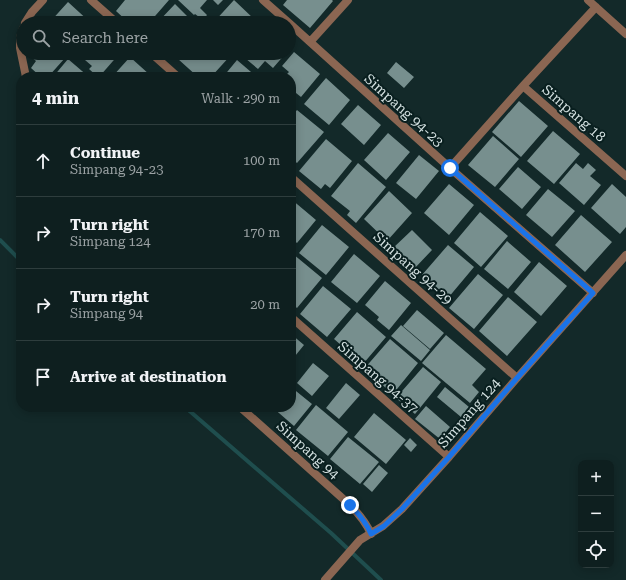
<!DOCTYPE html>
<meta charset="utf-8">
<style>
body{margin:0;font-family:"Roboto Serif",serif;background:#172728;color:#f1f3f6}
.controls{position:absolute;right:12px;bottom:12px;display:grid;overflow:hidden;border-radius:8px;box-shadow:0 2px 10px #0003}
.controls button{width:36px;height:36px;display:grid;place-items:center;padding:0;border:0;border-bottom:1px solid #2e3d3d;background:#0e1f1f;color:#f1f3f6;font:20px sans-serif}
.stop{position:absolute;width:12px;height:12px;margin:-9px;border:3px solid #1a73e8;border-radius:50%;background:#fff}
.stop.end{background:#1a73e8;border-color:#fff;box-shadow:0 1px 4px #0008}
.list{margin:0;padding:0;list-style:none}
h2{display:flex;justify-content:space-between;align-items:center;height:52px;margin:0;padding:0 16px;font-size:17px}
h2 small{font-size:13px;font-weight:400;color:#9ba2a4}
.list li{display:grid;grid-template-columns:26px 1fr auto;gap:12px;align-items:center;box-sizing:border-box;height:72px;padding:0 16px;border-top:1px solid #2e3d3d}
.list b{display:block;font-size:15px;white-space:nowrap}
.list p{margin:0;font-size:13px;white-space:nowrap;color:#9ba2a4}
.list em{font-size:13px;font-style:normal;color:#9ba2a4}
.icon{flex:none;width:22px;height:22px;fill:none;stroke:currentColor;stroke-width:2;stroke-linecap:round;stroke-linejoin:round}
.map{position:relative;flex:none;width:626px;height:580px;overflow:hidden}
.search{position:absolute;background:#0e1f1f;box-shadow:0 2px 10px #0003;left:16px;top:16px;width:280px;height:44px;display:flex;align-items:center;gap:10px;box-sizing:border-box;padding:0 14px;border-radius:22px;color:#9ba2a4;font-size:15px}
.panel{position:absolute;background:#0e1f1f;box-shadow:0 2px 10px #0003;left:16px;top:72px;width:280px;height:340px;border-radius:16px}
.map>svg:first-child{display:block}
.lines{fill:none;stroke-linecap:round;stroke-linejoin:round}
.stream{stroke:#1f4e4e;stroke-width:4}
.building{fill:#778f8e}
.street{stroke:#8b6652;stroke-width:8}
.route{stroke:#1a73e8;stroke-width:5}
.labels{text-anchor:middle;stroke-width:4;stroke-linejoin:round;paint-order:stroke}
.street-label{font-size:14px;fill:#d2dfdf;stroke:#091f1f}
</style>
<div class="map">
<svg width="626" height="580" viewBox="0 0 626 580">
<rect width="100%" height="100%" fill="#132929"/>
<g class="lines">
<path class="stream" d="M 0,240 L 21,261
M 185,407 L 331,533 L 381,580"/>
</g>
<path class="building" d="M 125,0 L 169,0 L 149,23 L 129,23 L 116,11 Z
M 178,0 L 207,0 L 200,8 L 207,15 L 203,20 L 195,14 L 194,15 Z
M 213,0 L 223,0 L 218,5 Z
M 234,0 L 254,19 L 250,23 L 213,23 Z
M 287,0 L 332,0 L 333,1 L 310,28 L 283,5 Z
M 68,2 L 91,23 L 49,23 Z
M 175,4 L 194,23 L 157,23 Z
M 289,41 L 293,44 L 289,49 Z
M 294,52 L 320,74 L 301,97 L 291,89 L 291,77 L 284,77 L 289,72 L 282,66 Z
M 34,53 L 59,53 L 65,58 L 48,77 L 41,77 L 31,68 L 36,61 L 31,57 Z
M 79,53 L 120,53 L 99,77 L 98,77 L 89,69 L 92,66 L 78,54 Z
M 164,53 L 173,53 L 169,58 Z
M 183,53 L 229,53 L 231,55 L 211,77 L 198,77 L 178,59 Z
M 239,53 L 286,53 L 273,68 L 265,61 L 258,69 Z
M 130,57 L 150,75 L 149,77 L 112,77 Z
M 68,59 L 89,77 L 53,77 Z
M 237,60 L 257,77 L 223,77 Z
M 396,62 L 414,77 L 404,88 L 387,73 Z
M 326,78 L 350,100 L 329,125 L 304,104 Z
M 519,101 L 548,126 L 521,157 L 492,132 Z
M 358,105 L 381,125 L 364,145 L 341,124 Z
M 297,110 L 324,132 L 297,163 L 291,158 L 291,117 Z
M 553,131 L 580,154 L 554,184 L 527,161 Z
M 388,133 L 410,152 L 386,180 L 364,160 Z
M 493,136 L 519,159 L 495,187 L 468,165 Z
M 326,139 L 352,161 L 330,188 L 325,184 L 321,189 L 299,171 Z
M 419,155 L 439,171 L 416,199 L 396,183 Z
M 358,163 L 386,187 L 356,223 L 347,215 L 350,211 L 331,196 Z
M 576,163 L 583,169 L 588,163 L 596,170 L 590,176 L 601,185 L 584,205 L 559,183 Z
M 518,167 L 541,187 L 522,209 L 499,189 Z
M 449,184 L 474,205 L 449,235 L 424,213 Z
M 612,184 L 626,197 L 626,227 L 620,234 L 591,208 Z
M 548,189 L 575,211 L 552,237 L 526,215 Z
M 389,191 L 412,213 L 387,241 L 364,219 Z
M 291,199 L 316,220 L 297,243 L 291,238 Z
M 480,212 L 508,236 L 481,267 L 454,243 Z
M 581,215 L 612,242 L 585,272 L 555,245 Z
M 322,225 L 349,247 L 326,275 L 299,253 Z
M 412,230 L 432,250 L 413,270 L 392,249 Z
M 507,241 L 531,262 L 508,289 L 484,269 Z
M 448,245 L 474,267 L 448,298 L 422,275 Z
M 293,254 L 322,278 L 297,308 L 291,303 L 291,256 Z
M 354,254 L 380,276 L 357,303 L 331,282 Z
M 539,262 L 567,286 L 541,316 L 514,292 Z
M 478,274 L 503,295 L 474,329 L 449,308 Z
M 385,281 L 411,303 L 389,330 L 377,320 L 379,317 L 365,305 Z
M 323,286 L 351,309 L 327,337 L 300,314 Z
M 508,297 L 537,322 L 507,356 L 479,331 Z
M 417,310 L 444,333 L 430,349 L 403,326 Z
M 357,312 L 386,337 L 363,364 L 334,339 Z
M 401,325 L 430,350 L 421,361 L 391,336 Z
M 291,334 L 304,345 L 291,361 Z
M 446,335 L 486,369 L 472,385 L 479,392 L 470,403 L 422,363 Z
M 390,339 L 418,363 L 393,394 L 364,369 Z
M 313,363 L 329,376 L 312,396 L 297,383 Z
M 423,367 L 441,382 L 415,414 L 396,398 Z
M 346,383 L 360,395 L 339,419 L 326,408 Z
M 291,387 L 312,404 L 294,426 L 272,407 L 291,407 Z
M 445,387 L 469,407 L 461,417 L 437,397 Z
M 316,405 L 348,432 L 328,456 L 296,430 Z
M 426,406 L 450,427 L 440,439 L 415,419 Z
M 374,413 L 406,440 L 386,464 L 354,437 Z
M 348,437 L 379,462 L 360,484 L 330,459 Z
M 410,438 L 417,445 L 411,452 L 404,445 Z
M 379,465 L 388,473 L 372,492 L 363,484 Z"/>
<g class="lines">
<path class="street" d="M 91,0 L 117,23
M 263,0 L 289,23
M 588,0 L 626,34
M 25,23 L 32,12 L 43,0
M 289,23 L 450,168 L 593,293
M 23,28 L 20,37 L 20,48 L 26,77
M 310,42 L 348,0
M 151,53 L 178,77
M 523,86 L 626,176
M 450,168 L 523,86 L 596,7
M 291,177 L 517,378
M 291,317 L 449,457
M 240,407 L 350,505 C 359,514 366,522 371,534
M 325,580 L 360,540 L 383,526 L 402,509 L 449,457 L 517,378 L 626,255"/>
</g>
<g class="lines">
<path class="route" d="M 350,505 C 359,514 366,522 371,534 L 384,526 L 402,509 L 449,457 L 517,378 L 593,293 L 450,168"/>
</g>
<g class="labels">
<g class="street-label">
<text transform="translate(404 110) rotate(42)" y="5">Simpang 94-23</text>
<text transform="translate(574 113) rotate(41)" y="5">Simpang 18</text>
<text transform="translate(413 268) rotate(42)" y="5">Simpang 94-29</text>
<text transform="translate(378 377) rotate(41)" y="5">Simpang 94-37</text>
<text transform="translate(469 413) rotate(-49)" y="5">Simpang 124</text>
<text transform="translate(308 450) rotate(42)" y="5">Simpang 94</text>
</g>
</g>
</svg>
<div class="controls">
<button>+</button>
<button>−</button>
<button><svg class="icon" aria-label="locate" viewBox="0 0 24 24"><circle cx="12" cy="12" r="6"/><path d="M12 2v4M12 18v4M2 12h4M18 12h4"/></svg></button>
</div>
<div class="stop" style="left:450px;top:168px"></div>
<div class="stop end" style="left:350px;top:505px"></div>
<div class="search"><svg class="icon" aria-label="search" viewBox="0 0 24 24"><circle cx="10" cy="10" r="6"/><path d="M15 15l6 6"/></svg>Search here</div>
<section class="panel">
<h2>4 min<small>Walk · 290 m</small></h2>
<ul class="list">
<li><svg class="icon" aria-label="ahead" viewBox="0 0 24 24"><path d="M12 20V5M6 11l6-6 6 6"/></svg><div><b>Continue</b><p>Simpang 94-23</p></div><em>100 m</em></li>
<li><svg class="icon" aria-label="right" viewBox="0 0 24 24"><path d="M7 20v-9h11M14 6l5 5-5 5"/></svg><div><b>Turn right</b><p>Simpang 124</p></div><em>170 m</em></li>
<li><svg class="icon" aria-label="right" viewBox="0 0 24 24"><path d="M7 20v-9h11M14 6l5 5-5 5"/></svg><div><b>Turn right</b><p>Simpang 94</p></div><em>20 m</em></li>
<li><svg class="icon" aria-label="arrive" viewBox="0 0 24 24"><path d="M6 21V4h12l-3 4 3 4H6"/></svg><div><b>Arrive at destination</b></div></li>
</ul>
</section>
</div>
